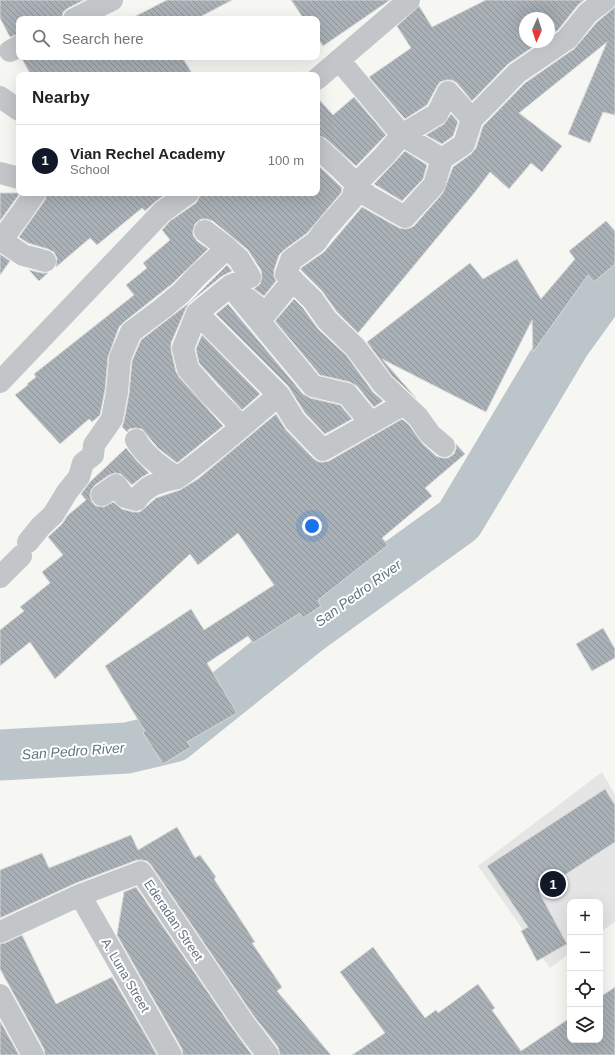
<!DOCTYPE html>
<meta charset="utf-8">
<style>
body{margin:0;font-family:Helvetica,sans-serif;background:#f6f6f6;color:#222}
.controls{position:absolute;right:12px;bottom:12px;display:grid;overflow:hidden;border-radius:8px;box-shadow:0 4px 16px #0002}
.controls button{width:36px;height:36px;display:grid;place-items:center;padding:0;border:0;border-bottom:1px solid #e0e0e0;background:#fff;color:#222;font:20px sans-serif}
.compass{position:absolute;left:519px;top:12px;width:36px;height:36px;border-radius:50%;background:#fff;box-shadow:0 4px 16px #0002;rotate:183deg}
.you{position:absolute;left:312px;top:526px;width:14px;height:14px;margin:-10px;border:3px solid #fff;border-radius:50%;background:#1a73e8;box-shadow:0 0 0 6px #1a73e833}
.badge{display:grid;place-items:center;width:26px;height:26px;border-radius:50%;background:#111827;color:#fff;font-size:13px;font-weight:700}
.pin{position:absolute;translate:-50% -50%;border:2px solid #fff;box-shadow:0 1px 4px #0006}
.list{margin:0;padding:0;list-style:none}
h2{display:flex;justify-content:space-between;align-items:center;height:52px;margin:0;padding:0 16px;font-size:17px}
h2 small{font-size:13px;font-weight:400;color:#767676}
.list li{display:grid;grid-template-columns:26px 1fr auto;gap:12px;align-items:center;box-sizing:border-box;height:72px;padding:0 16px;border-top:1px solid #e0e0e0}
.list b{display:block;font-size:15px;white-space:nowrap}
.list p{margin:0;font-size:13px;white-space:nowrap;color:#767676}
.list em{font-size:13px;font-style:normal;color:#767676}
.icon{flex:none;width:22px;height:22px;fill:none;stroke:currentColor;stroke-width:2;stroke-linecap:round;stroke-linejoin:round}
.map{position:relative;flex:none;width:615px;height:1055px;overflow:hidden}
.search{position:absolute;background:#fff;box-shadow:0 4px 16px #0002;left:16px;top:16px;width:304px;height:44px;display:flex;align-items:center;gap:10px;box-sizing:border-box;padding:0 14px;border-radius:8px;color:#767676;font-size:15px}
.panel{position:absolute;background:#fff;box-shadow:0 4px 16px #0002;left:16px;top:72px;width:304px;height:124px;border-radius:8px}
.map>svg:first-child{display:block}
.built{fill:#e4e5e4}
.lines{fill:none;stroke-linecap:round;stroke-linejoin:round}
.river{stroke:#bbc5ca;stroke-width:51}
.building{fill:url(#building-back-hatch);stroke:#d8d8d6}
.street{stroke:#c2c6c9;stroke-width:22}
.labels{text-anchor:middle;stroke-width:4;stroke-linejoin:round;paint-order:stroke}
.street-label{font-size:13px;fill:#667584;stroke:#fff}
.water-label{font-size:14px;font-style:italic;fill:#627680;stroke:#fff}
</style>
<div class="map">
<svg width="615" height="1055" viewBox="0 0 615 1055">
<defs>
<pattern id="building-back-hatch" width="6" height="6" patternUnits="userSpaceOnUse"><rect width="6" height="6" fill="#a9b0b6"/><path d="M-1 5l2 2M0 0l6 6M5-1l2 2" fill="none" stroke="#8d949a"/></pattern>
</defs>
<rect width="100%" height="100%" fill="#f6f6f3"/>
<path class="built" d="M 602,772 L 615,795 L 615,922 L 600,932 L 600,902 L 570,902 L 570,953 L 550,968 L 478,866 Z"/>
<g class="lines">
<path class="river" d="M 0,755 L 127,748 L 173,737 L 308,629 L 459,520 L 566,341 L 597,298 L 615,283"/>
</g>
<path class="building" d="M 0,0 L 84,0 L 68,8 L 63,12 L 62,19 L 19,19 L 19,34 L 10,37 L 0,18 Z
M 167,0 L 232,0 L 196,19 L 130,19 Z
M 291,0 L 390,0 L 323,46 L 317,37 L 317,19 L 304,19 Z
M 486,0 L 584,0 L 578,5 L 558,30 L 549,36 L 549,18 L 525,18 L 525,42 L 540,42 L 508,64 L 472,101 L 457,83 L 452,80 L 446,80 L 440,82 L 437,86 L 427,105 L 405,119 L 369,77 L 411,48 L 397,26 L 419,6 L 432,27 Z
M 615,7 L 615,115 L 603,112 L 590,143 L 568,134 L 607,42 L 519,113 L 562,146 L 542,172 L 531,163 L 509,189 L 490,172 L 475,192 L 358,333 L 337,312 L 322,291 L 301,270 L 301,268 L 324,252 L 362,207 L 399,228 L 405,229 L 410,228 L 414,226 L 443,193 L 453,167 L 471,154 L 476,148 L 483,126 L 525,83 L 574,49 L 597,22 Z
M 25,57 L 182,57 L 193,75 L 31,75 L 22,59 Z
M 317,97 L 333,115 L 354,97 L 386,135 L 356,166 L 325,138 L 317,135 Z
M 451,114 L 458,122 L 453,136 L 442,144 L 426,135 L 444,124 Z
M 405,151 L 427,165 L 423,179 L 402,201 L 374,184 Z
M 317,164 L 342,188 L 341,193 L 307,233 L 284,250 L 279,255 L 274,270 L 274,276 L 276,281 L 264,296 L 254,289 L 260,284 L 262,277 L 261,270 L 248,250 L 213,221 L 207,219 L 201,219 L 195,224 L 193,230 L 193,235 L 197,241 L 208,249 L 172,284 L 124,322 L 119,327 L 108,357 L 105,390 L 100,415 L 92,422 L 89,419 L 60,444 L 15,395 L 28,385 L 27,384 L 36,377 L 34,374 L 134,295 L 126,285 L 147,268 L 143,263 L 170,240 L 162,230 L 170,221 L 196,203 L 199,198 L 200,193 L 317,193 Z
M 0,193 L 20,193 L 0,221 Z
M 47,193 L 167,193 L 155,202 L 145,211 L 142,208 L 97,245 L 90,238 L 56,267 L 57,258 L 54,252 L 48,249 L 28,243 L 19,237 L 45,200 Z
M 606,221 L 615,231 L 615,264 L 594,282 L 588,275 L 533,352 L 532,320 L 486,412 L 382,359 L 416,398 L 392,376 L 367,342 L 470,263 L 483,279 L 517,259 L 541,299 L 575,259 L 569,251 Z
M 0,254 L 10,261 L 0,275 Z
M 227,265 L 232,271 L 222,276 L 189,303 L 186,308 L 171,343 L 171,350 L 176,372 L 179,377 L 223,426 L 177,463 L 158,448 L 142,429 L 135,428 L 129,429 L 127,432 L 122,427 L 124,421 L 129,394 L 132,361 L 141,340 L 189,303 Z
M 29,270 L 42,273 L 48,273 L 39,281 Z
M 294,299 L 303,308 L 318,329 L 346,355 L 373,392 L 383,401 L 374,407 L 357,386 L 350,382 L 320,375 L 275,321 Z
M 228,304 L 303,394 L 310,398 L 340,405 L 352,419 L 325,434 L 305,413 L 288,386 L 216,314 Z
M 202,335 L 260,394 L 242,410 L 199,363 L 196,349 Z
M 276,414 L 286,430 L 314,459 L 319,462 L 324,462 L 329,461 L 402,419 L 409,425 L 422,443 L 436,456 L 442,458 L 448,458 L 454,454 L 456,449 L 456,444 L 465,454 L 425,488 L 432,496 L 382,538 L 388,545 L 318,600 L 321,606 L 303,618 L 300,613 L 253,643 L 248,636 L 207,663 L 237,713 L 187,742 L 191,747 L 163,764 L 143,733 L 145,731 L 105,666 L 191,609 L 204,630 L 274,585 L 238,533 L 198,565 L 190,554 L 55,679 L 30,642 L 0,666 L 0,630 L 24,611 L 20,607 L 50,583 L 42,572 L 63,555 L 48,537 L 62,524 L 68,515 L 86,500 L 81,494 L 90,482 L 126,448 L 136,460 L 149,473 L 142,477 L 132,485 L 121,474 L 115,473 L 109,475 L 95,485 L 91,490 L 90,496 L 92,502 L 96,506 L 104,507 L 113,502 L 122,509 L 133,512 L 140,512 L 156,498 L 180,490 L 198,479 Z
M 603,628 L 615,649 L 615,658 L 592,671 L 576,644 Z
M 605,789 L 615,805 L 615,842 L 539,892 L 567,944 L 537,961 L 521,931 L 528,927 L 487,866 Z
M 177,827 L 195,858 L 200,855 L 216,877 L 214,879 L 255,942 L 252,943 L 282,987 L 277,991 L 331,1055 L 280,1055 L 278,1047 L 253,1015 L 151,865 L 147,861 L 142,860 L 137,860 L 76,883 L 0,918 L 0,870 L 42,853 L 49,868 L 131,835 L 138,850 Z
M 136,887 L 233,1029 L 252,1055 L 183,1055 L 182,1049 L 117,935 L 124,892 Z
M 22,935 L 56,1004 L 112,977 L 157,1055 L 45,1055 L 44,1049 L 0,969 L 0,944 L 5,943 Z
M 373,947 L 425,1018 L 436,1010 L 438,1013 L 478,984 L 495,1008 L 492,1010 L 521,1051 L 570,1018 L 570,1040 L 600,1040 L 600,997 L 615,987 L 615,1055 L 352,1055 L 385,1033 L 340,972 Z
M 0,1021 L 19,1055 L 0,1055 Z"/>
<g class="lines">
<path class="street" d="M 74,19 L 112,0
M 10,51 L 19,46
M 339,60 L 402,135 L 442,159
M 317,79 L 409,0
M 0,97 L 19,110
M 317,147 L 339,167 L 368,196 L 405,217 L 434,185 L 442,159 L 464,144 L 472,119 L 517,73 L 567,39 L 588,13 L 605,0
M 0,173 L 19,178
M 205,231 L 227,248 L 239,259 L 250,277 L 230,286 L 197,313 L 279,395 L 295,421 L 323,450 L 404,404
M 1,240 L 23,255 L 45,261
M 0,242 L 22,212 L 35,193
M 293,280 L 266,313 L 230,286 L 313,386 L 347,394 L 371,423
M 197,313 L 183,348 L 188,369 L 208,392 L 241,426
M 0,382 L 162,212 L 188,193
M 136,440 C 146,457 162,467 177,478 C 213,453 245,423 279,395
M 444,446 L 430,434 L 418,417 L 383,384 L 355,347 L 327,320 L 313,300 L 286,274 L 291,260 L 316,242 L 323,232 L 352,199 L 356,184 L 384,156 L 402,135 L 437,114 L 448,92 L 472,119
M 102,495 L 116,485 L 125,497 L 136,500 C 149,483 158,483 177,478
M 28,542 L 41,526 L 53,515 L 67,492 L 79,477 L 83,463 L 93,455 L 94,445 L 112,419 L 117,392 L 120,358 L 131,332 L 163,308 L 181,293 L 197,276 L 227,248
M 0,577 L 21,556
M 80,895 L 171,1055
M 0,932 L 80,895 L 141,872 L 243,1022 L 268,1055
M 0,995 L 33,1055"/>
</g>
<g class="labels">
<g class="street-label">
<text transform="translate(174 920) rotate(56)" y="5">Ederadan Street</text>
<text transform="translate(126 975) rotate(60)" y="5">A. Luna Street</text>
</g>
<g class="water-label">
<text transform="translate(358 593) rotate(-36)" y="5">San Pedro River</text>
<text transform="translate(73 751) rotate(-4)" y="5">San Pedro River</text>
</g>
</g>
</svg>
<div class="controls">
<button>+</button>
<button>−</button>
<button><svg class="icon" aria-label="locate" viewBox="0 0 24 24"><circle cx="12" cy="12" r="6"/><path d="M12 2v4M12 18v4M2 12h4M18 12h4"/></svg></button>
<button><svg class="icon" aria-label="layers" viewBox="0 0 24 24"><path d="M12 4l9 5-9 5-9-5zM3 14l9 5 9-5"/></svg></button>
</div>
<svg class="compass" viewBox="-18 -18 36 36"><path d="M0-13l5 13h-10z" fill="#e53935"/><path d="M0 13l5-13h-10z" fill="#767676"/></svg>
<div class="you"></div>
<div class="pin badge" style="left:553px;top:884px">1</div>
<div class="search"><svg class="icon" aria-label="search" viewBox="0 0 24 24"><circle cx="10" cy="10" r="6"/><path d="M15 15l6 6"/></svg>Search here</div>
<section class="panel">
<h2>Nearby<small></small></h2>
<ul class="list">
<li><span class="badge">1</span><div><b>Vian Rechel Academy</b><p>School</p></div><em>100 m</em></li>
</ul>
</section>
</div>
